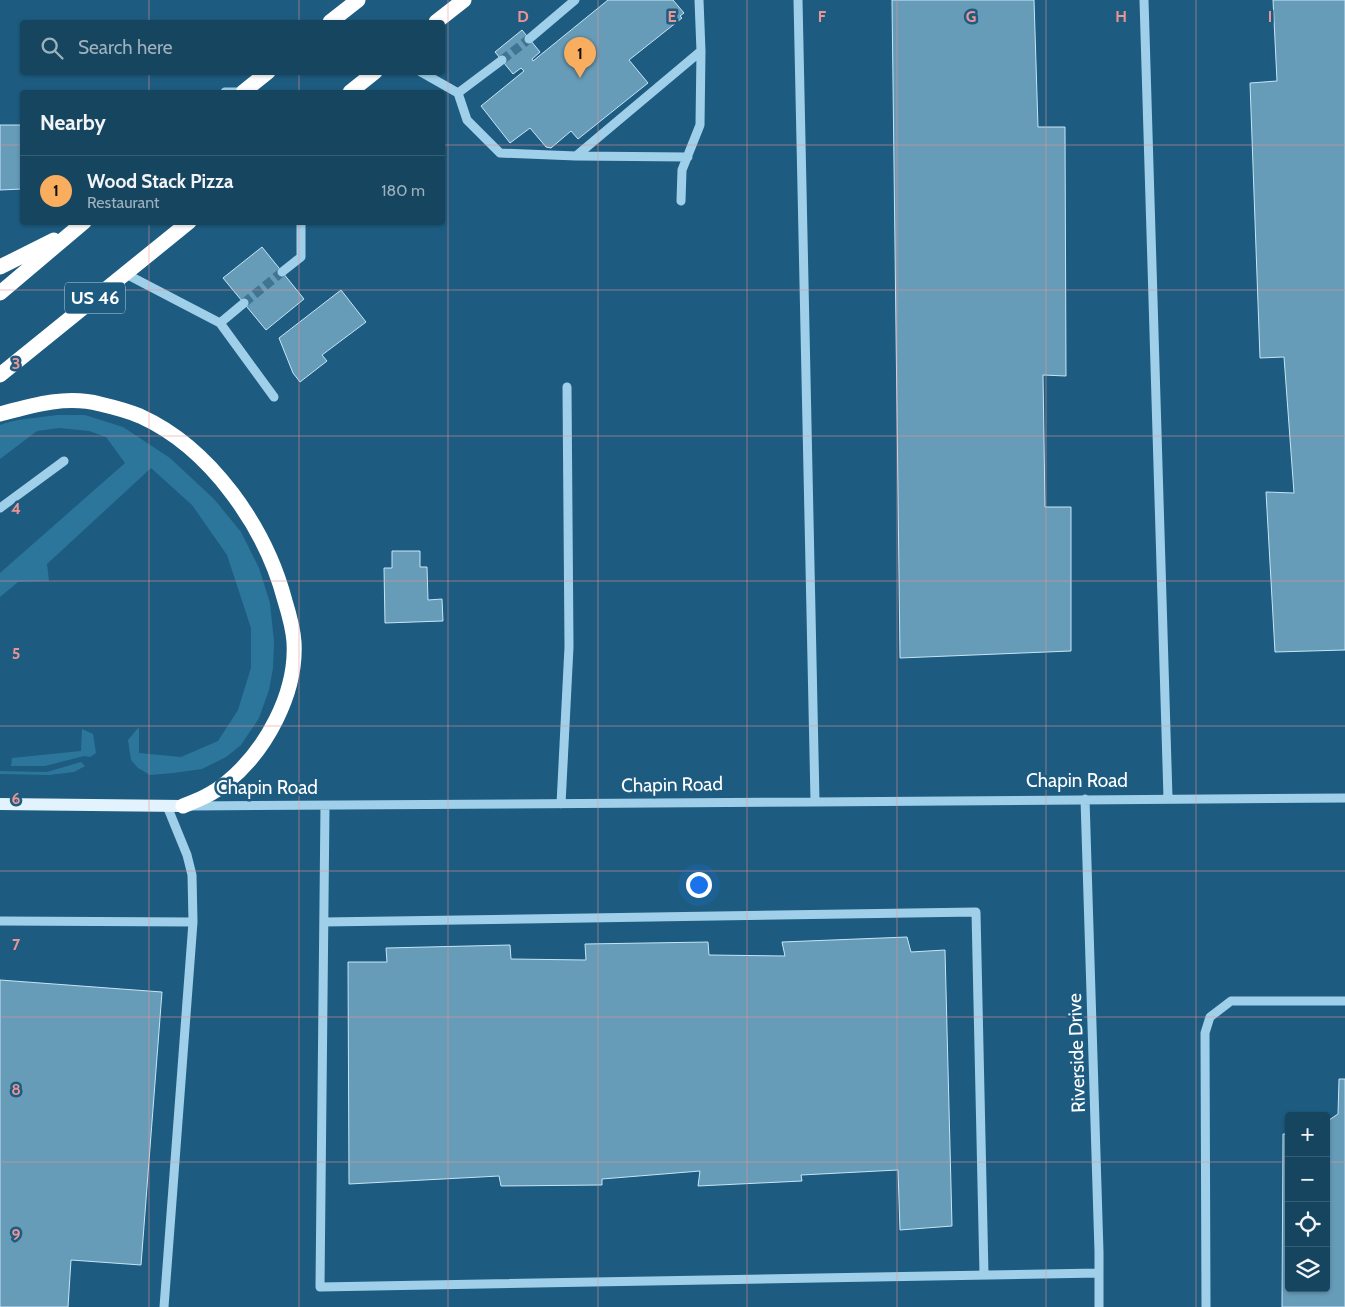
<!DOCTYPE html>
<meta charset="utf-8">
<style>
body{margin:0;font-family:Cabin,sans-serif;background:#1f4c66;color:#f1f3f6}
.controls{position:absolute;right:15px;bottom:15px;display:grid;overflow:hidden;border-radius:5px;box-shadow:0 1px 4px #0004}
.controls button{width:45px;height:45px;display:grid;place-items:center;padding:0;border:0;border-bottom:1px solid #355d75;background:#164560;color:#f1f3f6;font:25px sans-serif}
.you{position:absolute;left:698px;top:884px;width:18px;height:18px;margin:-12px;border:4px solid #fff;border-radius:50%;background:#1a73e8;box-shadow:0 0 0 8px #1a73e833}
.badge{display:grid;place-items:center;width:32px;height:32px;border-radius:50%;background:#f9ad5e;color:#111;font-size:16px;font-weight:700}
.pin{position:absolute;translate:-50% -41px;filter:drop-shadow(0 1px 2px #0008)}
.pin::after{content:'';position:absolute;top:26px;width:18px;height:15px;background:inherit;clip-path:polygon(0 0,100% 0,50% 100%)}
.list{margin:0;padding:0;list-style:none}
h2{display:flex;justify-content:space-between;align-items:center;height:65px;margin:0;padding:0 20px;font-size:21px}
h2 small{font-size:16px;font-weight:400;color:#9eb1bd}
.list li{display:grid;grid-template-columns:32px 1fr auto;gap:15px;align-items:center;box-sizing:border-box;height:70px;padding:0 20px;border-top:1px solid #355d75}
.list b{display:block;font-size:19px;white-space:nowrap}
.list p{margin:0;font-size:16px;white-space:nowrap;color:#9eb1bd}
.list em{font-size:16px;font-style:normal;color:#9eb1bd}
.icon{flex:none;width:28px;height:28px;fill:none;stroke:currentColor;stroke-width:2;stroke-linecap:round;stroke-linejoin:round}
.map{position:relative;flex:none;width:1345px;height:1307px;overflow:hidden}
.search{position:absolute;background:#164560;box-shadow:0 1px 4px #0004;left:20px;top:20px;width:425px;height:55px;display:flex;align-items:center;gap:12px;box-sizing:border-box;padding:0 18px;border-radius:5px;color:#9eb1bd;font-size:19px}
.panel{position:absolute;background:#164560;box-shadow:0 1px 4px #0004;left:20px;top:90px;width:425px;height:135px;border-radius:5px}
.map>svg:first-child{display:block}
.green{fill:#2c769c}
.building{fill:#679cb9;stroke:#c5e5f7}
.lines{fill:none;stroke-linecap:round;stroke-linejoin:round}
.minor-tunnel{stroke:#3f7493;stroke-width:9;stroke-dasharray:9 4.5;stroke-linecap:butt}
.minor{stroke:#a0d0e9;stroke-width:9}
.major{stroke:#e3f3fe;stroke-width:12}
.highway{stroke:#fff;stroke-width:15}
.grid{fill:none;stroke:#ea9494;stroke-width:1;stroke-opacity:0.55}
.labels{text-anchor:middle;stroke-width:5;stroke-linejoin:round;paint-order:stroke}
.shield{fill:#1d5c80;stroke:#bbced9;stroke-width:1}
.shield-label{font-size:18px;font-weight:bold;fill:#fff}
.street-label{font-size:19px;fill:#fff;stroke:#1d5c80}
.grid-label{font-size:16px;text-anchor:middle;font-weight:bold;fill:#ea9494;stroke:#1d5c80;stroke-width:5;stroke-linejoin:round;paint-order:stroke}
</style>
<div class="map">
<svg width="1345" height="1307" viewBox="0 0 1345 1307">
<rect width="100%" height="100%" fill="#1d5c80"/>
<path class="green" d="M 57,415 L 85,415 L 123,427 L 170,458 L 214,499 L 241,532 L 259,568 L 270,603 L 274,642 L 273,668 L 269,690 L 259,718 L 241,745 L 226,757 L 202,769 L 173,773 L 150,775 L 138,768 L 131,760 L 128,740 L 139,727 L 139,753 L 181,757 L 218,741 L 238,710 L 251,668 L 251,628 L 227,555 L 192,505 L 151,468 L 47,564 L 49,581 L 18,582 L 0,597 L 0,573 L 125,463 L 106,437 L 89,431 L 59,428 L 37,431 L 0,459 L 0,425 C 18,418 39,418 57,415 Z
M 82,729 L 93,734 L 96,753 L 90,757 L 84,756 L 45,766 L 11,766 L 12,758 L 81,751 Z
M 81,762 L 85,766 L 74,772 L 49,775 L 0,774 L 0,771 L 47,772 Z"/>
<path class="building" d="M 608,0 L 673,0 L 684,13 L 680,16 L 682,18 L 629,60 L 648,83 L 578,139 L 571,131 L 551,148 L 546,147 L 530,128 L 510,143 L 481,106 L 524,71 L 521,68 L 513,74 L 495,52 L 522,30 L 540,52 L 532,59 L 533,61 Z
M 892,0 L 1034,0 L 1038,127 L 1065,127 L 1066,376 L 1043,375 L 1045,507 L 1071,507 L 1071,651 L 900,658 Z
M 1273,0 L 1345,0 L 1345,650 L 1275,652 L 1266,492 L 1294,493 L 1284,357 L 1260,358 L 1250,83 L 1277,81 Z
M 0,125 L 22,125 L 22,189 L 0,190 Z
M 262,247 L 304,299 L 266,330 L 223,278 Z
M 341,290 L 366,322 L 322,355 L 327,361 L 300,382 L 293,373 L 279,338 Z
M 392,551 L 420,551 L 420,567 L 427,567 L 428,600 L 442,599 L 443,621 L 385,623 L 384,568 L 392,568 Z
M 907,937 L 911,952 L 945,950 L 952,1226 L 900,1230 L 898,1170 L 801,1175 L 802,1181 L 698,1186 L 700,1171 L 602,1179 L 602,1185 L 501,1186 L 499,1176 L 349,1184 L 348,962 L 387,962 L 386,948 L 510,945 L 511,959 L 586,960 L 585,944 L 708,942 L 709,955 L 785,956 L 782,942 Z
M 0,980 L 162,992 L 141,1265 L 71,1260 L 68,1307 L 0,1307 Z
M 1339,1079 L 1345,1079 L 1345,1307 L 1282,1307 L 1283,1134 L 1289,1134 L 1289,1288 L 1326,1288 L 1326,1122 L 1338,1114 Z"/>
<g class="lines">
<path class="minor-tunnel" d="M 502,60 L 529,39
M 244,303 L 282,272"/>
<path class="minor" d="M 798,0 L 815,801
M 1144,0 L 1168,798
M 529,39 L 575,0
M 421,72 L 458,93 L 467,120 L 500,153 L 576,156 L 701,51 L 699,0
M 225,92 L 243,92
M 458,93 L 502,60
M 576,156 L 688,157
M 681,201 L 682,170 L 700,125 L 701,51
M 282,272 L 301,257 L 301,222
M 126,274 L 220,323 L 244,303
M 220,323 L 274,397
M 0,508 L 64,461
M 1085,799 L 1099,1252 L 1099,1307
M 561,804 L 569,647 L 567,387
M 190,806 C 575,806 960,799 1345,798
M 325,806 L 320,1287 L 1099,1273
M 0,921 L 193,922
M 324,922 L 976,912 L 984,1275
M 164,1307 L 193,922 L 192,875 L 187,855 L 167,806
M 1206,1307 L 1205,1033 L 1210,1017 L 1231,1001 L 1345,1001"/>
<path class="major" d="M 0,804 L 183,806"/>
<path class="highway" d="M 330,22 L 358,0
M 436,22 L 464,0
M 243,92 L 268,72
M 350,92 L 375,72
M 0,267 L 54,240
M 0,293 L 84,222
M 0,375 L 189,222
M 0,414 C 33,405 67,395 100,404 C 113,407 128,411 140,416 C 211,448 266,528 285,601 C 289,614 293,628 294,642 C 297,693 266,751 226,783 C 213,794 198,800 183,806"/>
</g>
<path class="grid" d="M 149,0 L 149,22M 299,0 L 299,22M 448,0 L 448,1307M 598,0 L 598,1307M 747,0 L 747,1307M 897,0 L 897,1307M 1046,0 L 1046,1307M 1196,0 L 1196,1307M 149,72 L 149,92M 299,72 L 299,92M 0,145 L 22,145M 442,145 L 1345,145M 149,222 L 149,1307M 299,222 L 299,1307M 0,290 L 1345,290M 0,436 L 1345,436M 0,581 L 1345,581M 0,726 L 1345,726M 0,871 L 1345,871M 0,1017 L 1345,1017M 0,1162 L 1289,1162M 1326,1162 L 1345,1162"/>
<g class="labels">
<rect class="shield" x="65" y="282.5" width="60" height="31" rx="4"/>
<g class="shield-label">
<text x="95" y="304">US 46</text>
</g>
<g class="street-label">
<text x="1077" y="787">Chapin Road</text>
<text transform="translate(672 784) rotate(-1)" y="7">Chapin Road</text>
<text x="267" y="794">Chapin Road</text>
<text transform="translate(1076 1053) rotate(-92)" y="7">Riverside Drive</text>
</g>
</g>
<g class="grid-label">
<text x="523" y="22">D</text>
<text x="672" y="22">E</text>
<text x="822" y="22">F</text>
<text x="971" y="22">G</text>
<text x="1121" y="22">H</text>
<text x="1270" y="22">I</text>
<text x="16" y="369">3</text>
<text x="16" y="514">4</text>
<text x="16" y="659">5</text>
<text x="16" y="804">6</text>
<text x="16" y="950">7</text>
<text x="16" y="1095">8</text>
<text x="16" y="1240">9</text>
</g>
</svg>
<div class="controls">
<button>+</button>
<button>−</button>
<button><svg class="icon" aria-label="locate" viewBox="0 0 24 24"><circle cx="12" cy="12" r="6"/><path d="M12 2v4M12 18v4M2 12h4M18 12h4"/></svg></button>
<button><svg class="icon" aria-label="layers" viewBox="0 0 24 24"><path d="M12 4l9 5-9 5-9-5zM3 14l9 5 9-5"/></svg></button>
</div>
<div class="you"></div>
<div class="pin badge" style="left:580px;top:78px">1</div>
<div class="search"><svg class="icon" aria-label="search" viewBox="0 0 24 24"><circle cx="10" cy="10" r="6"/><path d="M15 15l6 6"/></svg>Search here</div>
<section class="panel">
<h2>Nearby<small></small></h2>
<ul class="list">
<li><span class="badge">1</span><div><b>Wood Stack Pizza</b><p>Restaurant</p></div><em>180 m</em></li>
</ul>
</section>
</div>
